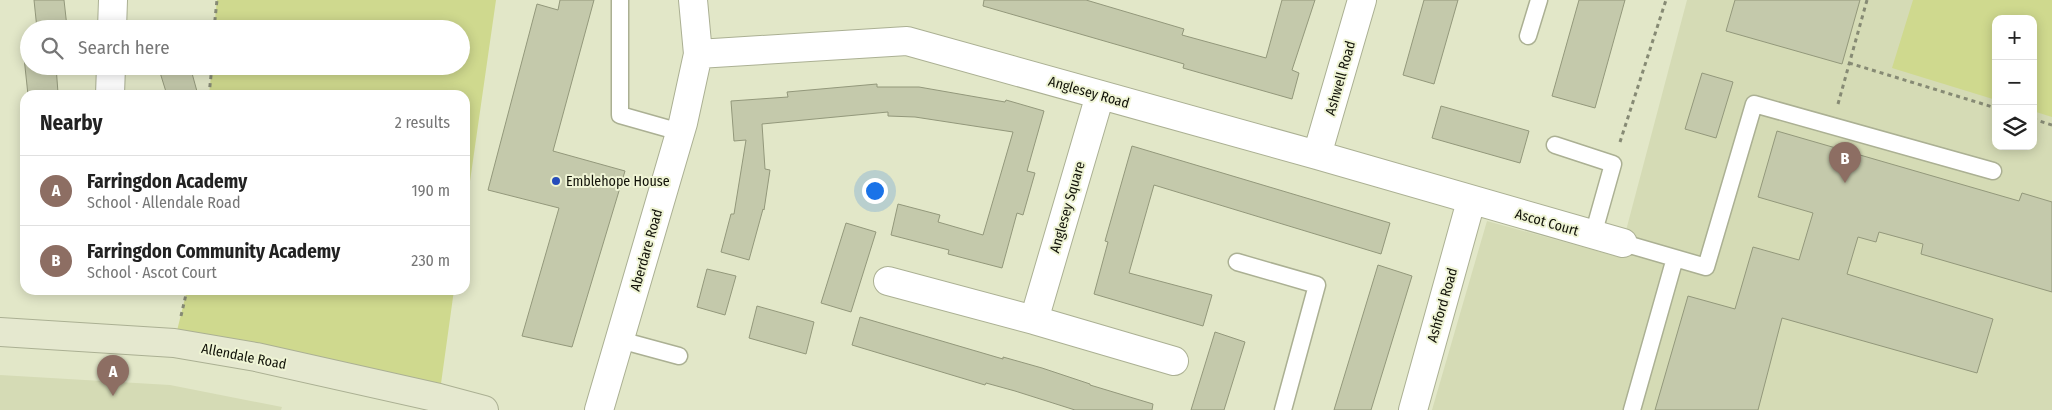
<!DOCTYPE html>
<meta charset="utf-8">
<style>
body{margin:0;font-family:"Fira Sans Condensed",sans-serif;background:#f2f2f2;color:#222}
.controls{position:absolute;right:15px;top:15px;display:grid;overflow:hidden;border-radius:10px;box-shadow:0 2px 12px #0003}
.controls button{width:45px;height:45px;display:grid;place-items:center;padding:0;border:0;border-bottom:1px solid #e0e0e0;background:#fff;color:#222;font:25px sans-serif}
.you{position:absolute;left:874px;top:190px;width:18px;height:18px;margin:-12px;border:4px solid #fff;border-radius:50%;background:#1a73e8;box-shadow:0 0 0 8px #1a73e833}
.badge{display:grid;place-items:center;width:32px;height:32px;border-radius:50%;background:#254cbb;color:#fff;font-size:16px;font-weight:700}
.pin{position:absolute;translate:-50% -41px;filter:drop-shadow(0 1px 2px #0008)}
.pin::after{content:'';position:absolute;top:26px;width:18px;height:15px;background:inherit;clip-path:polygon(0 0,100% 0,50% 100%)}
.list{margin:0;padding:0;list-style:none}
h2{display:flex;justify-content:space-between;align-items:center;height:65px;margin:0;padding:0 20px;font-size:21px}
h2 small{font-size:16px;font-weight:400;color:#767676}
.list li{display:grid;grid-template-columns:32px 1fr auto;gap:15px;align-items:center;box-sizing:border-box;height:70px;padding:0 20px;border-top:1px solid #e0e0e0}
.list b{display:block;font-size:19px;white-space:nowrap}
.list p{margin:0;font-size:16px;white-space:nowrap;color:#767676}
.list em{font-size:16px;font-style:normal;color:#767676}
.icon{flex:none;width:28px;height:28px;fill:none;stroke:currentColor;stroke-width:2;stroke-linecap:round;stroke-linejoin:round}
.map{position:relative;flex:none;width:2052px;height:410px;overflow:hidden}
.search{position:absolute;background:#fff;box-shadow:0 2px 12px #0003;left:20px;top:20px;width:450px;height:55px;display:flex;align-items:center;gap:12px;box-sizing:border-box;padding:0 18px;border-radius:28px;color:#767676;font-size:19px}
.panel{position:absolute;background:#fff;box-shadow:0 2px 12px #0003;left:20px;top:90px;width:450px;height:205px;border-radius:15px}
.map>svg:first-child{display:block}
.built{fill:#d5dbb5;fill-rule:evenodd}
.green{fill:#cfd98e}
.building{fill:#c4c9ab;stroke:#93987b}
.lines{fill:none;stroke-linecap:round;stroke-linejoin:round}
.lane-casing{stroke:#abb093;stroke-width:19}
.street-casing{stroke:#abb093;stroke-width:30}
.secondary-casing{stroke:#abb093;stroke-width:30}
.path{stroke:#868a74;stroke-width:3;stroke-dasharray:4 4;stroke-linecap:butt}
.lane{stroke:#fff;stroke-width:16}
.street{stroke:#fff;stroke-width:28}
.secondary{stroke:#e5e8cf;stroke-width:28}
.poi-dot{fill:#254cbb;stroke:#eff4d5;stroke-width:2}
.labels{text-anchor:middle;stroke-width:4;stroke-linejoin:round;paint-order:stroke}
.street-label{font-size:14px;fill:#111208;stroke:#eff4d5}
.poi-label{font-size:14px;fill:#111208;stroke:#eff4d5;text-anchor:start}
</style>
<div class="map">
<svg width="2052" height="410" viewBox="0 0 2052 410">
<rect width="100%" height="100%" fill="#e2e7c8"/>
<path class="built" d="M 1687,0 L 2052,0 L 2052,410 L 1432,410 L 1487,221 L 1619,257 ZM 1996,19 L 2033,19 L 2033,146 L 1996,146 Z
M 0,375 L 170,385 L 282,407 L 281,410 L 0,410 Z"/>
<path class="green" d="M 217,0 L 496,0 L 465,216 L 465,95 L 209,95 L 212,66 L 461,66 L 461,29 L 214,29 Z
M 1913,0 L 2052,0 L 2052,117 L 2033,111 L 2033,19 L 1996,19 L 1996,100 L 1892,68 Z
M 187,290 L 454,290 L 439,398 L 174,343 Z"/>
<path class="building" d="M 34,0 L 64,0 L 67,27 L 37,29 Z
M 560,0 L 594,0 L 553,151 L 625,171 L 572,347 L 522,336 L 559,208 L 488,190 L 537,4 L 558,10 Z
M 984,0 L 1086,0 L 1184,29 L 1182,35 L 1266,58 L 1282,0 L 1315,0 L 1292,70 L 1299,73 L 1292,99 L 1183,68 L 1184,64 L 983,6 Z
M 1424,0 L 1458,0 L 1434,84 L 1403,75 Z
M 1579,0 L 1625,0 L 1595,108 L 1552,96 Z
M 1735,0 L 1860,0 L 1842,64 L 1726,31 Z
M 29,47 L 29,66 L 56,66 L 58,93 L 28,95 L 23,48 Z
M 158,66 L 190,66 L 198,95 L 167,95 Z
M 1702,73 L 1733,82 L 1716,138 L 1685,129 Z
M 877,84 L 877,87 L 919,87 L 1005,102 L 1006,100 L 1044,111 L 1027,171 L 1035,173 L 1023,215 L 1017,213 L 1002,268 L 948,254 L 949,250 L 891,235 L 898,204 L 940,215 L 938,222 L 983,235 L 1013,132 L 915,117 L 888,116 L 888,112 L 762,124 L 765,169 L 770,170 L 764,210 L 763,209 L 749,260 L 721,252 L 731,214 L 734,214 L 746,140 L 734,141 L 731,101 L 788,97 L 787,92 Z
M 1441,106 L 1529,131 L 1520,163 L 1432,138 Z
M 1777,131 L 2019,201 L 2022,193 L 2052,202 L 2052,292 L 1921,254 L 1923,244 L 1879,232 L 1876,242 L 1858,237 L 1847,274 L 1993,319 L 1977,373 L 1782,318 L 1758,410 L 1655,410 L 1688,296 L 1735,309 L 1753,247 L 1799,260 L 1813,213 L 1758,197 Z
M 1132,146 L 1390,223 L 1381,254 L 1154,185 L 1129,273 L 1212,295 L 1203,326 L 1094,294 L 1108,242 L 1105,241 Z
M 846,223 L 876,232 L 851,312 L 821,303 Z
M 1378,265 L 1412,276 L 1371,410 L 1334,410 Z
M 707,269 L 736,276 L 725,315 L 697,307 Z
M 757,306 L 814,322 L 806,354 L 749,338 Z
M 860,317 L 1003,359 L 1003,357 L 1042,368 L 1090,384 L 1090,385 L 1153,404 L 1152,410 L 1075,410 L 1015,391 L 986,383 L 985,385 L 852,345 Z
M 1215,332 L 1245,342 L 1237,368 L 1224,410 L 1191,410 Z"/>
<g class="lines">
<g class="lane-casing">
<path id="lane" d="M 620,0 L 620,115 L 680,132
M 1528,36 L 1539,0
M 1555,145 L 1613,164 L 1593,235
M 1623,243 L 1706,267 L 1754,104 L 1993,171
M 1237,262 L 1317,285 L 1283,410
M 620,340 L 679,356
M 1632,410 L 1675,258"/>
</g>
<g class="street-casing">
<path id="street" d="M 112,29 L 113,0
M 698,54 L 907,41 L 1317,155 L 1623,243
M 110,95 L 111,66
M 1317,155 L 1362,0
M 888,281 L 1034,320 L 1174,361
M 1034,320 L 1100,95
M 599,410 L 683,123 L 698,54 L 693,0
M 1413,410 L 1471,201"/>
</g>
<g class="secondary-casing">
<path id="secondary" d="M 0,332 L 174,343 L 256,357 L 439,398 L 484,410"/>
</g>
<path class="path" d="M 214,29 L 217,0
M 1849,63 L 1996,108
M 209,95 L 212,66
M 1838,104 L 1867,0
M 2033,119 L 2052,125
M 1620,142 L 1666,0
M 181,316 L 187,290"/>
<use href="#lane" class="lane"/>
<use href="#street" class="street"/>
<use href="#secondary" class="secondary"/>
</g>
<circle class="poi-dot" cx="556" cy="181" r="5"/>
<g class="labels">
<g class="street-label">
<text transform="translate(1340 78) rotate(-74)" y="5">Ashwell Road</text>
<text transform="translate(1089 92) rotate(16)" y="5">Anglesey Road</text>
<text transform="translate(1067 207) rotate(-74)" y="5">Anglesey Square</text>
<text transform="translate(1547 222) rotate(16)" y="5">Ascot Court</text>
<text transform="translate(646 250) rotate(-74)" y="5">Aberdare Road</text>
<text transform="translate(1442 305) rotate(-74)" y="5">Ashford Road</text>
<text transform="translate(244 356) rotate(11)" y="5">Allendale Road</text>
</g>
<g class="poi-label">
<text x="566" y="186">Emblehope House</text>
</g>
</g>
</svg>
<div class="controls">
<button>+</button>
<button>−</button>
<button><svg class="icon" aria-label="layers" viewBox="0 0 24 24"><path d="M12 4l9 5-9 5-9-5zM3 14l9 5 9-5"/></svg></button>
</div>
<div class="you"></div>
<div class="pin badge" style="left:113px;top:396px;background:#8d6e63">A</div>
<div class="pin badge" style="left:1845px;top:183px;background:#8d6e63">B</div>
<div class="search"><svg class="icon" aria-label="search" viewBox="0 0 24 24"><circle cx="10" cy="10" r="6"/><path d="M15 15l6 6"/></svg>Search here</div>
<section class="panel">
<h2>Nearby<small>2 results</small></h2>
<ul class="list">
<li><span class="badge" style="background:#8d6e63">A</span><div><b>Farringdon Academy</b><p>School · Allendale Road</p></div><em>190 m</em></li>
<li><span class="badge" style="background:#8d6e63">B</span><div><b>Farringdon Community Academy</b><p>School · Ascot Court</p></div><em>230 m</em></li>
</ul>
</section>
</div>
